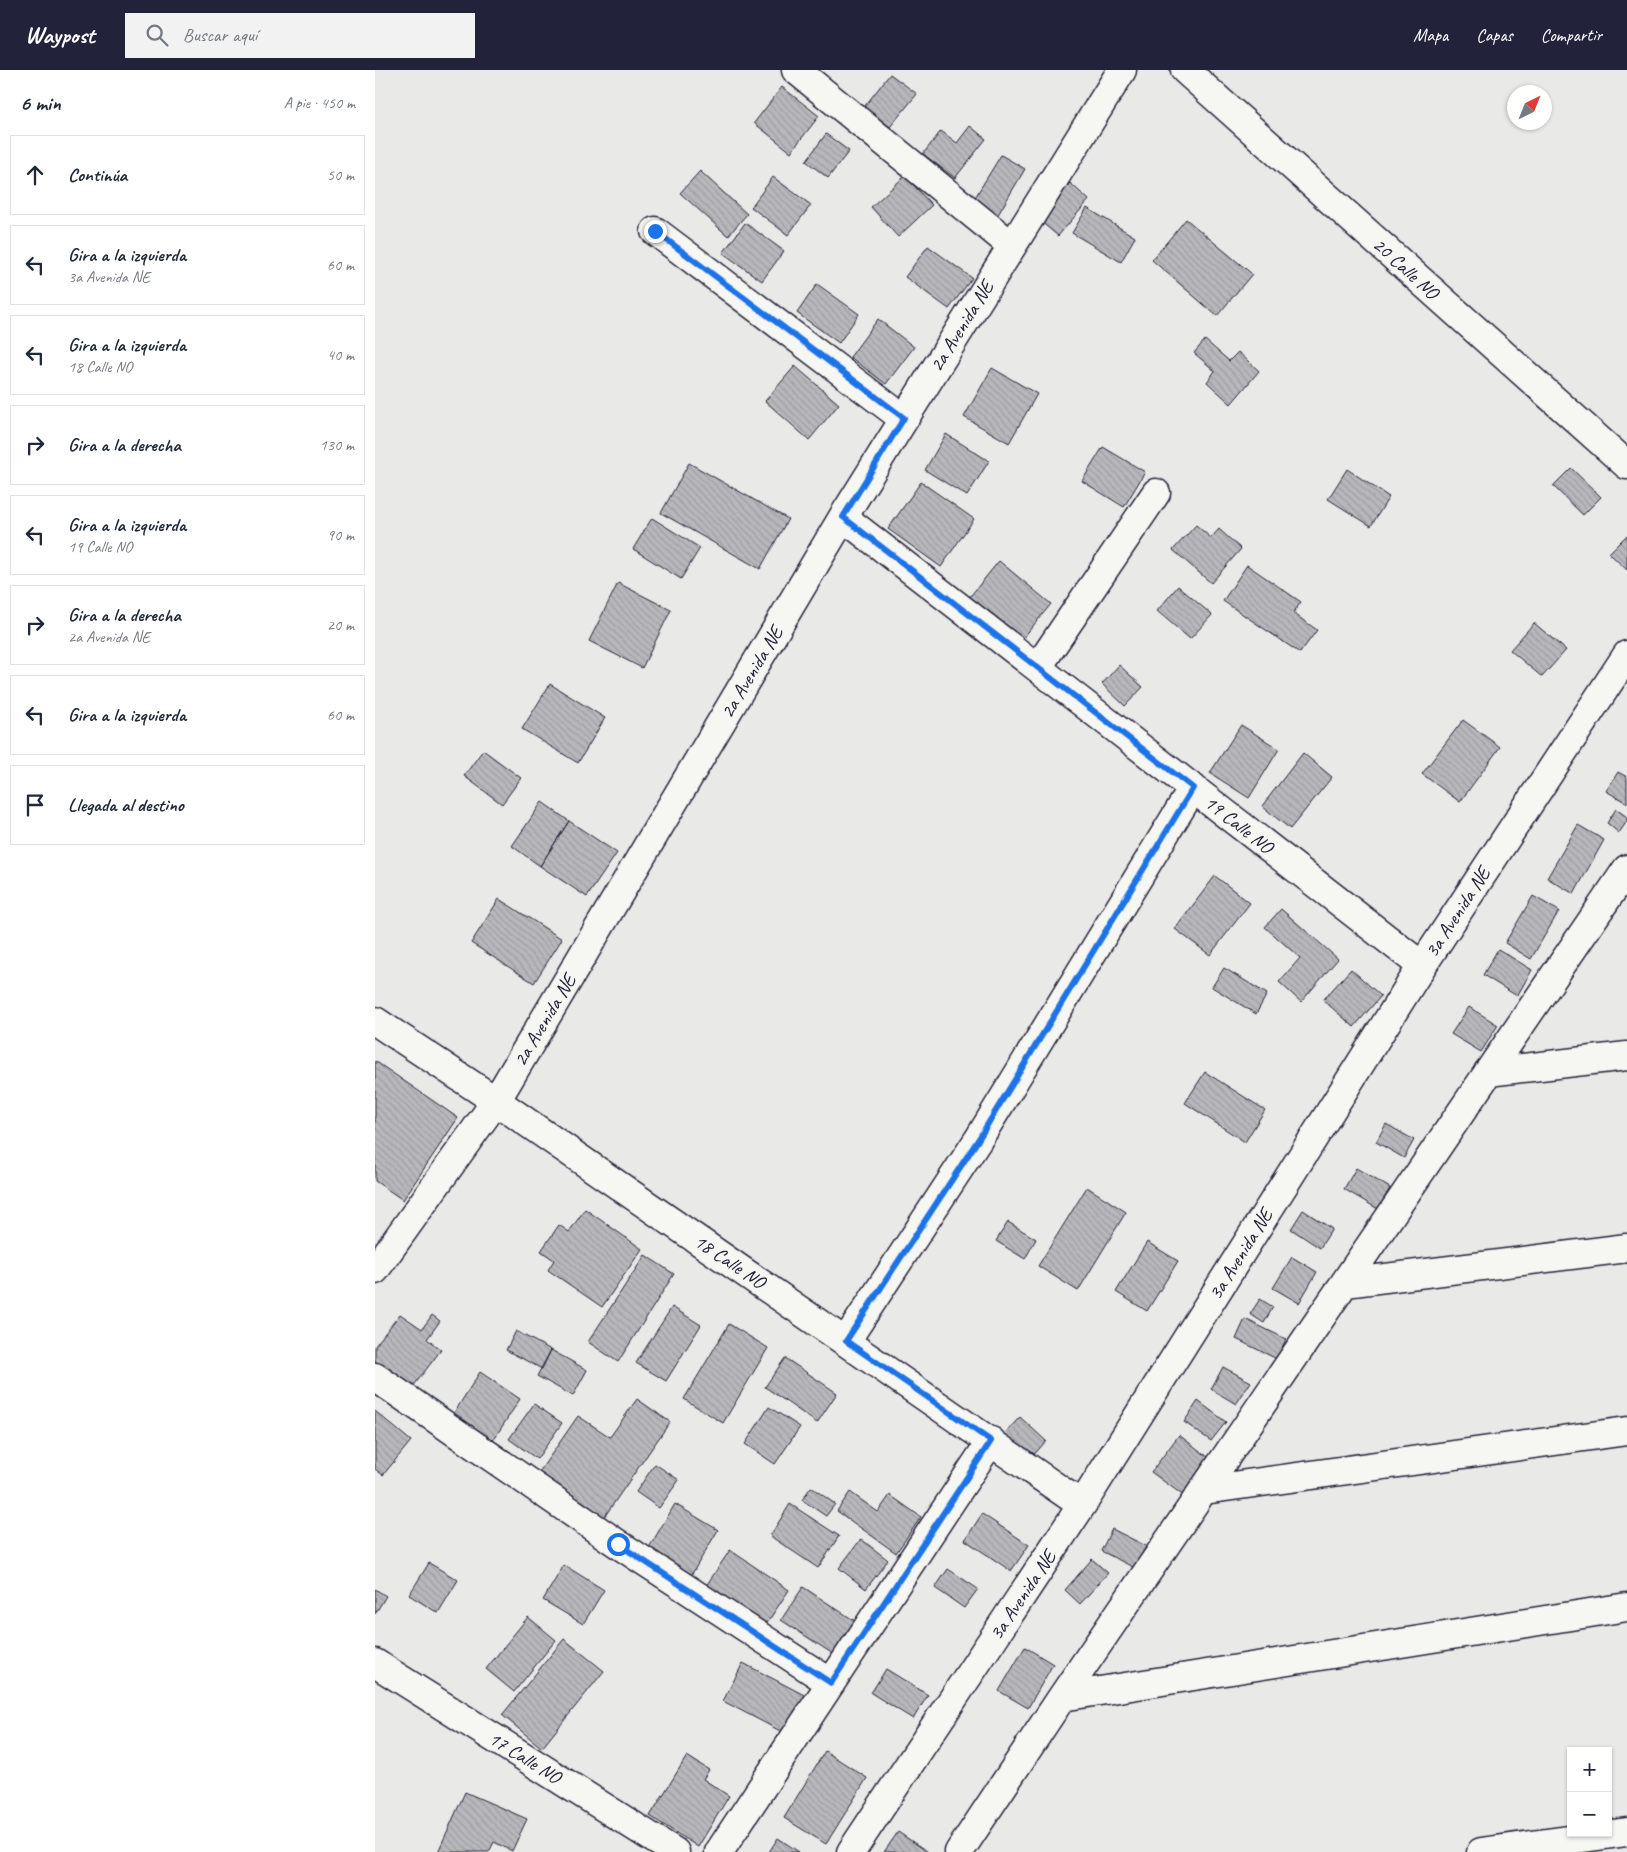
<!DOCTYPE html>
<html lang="es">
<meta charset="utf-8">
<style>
body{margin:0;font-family:Caveat,sans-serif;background:#f2f2f3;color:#1f2937}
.controls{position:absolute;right:15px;bottom:15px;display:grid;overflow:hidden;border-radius:0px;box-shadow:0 1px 4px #0004}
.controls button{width:45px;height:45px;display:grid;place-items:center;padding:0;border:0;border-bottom:1px solid #e0e1e3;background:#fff;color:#1f2937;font:25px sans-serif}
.compass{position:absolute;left:1132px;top:15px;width:45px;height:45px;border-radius:50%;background:#fff;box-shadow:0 1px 4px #0004;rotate:43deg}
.stop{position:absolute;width:15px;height:15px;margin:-11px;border:4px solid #1a73e8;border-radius:50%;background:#fff}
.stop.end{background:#1a73e8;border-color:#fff;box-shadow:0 1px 5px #0008}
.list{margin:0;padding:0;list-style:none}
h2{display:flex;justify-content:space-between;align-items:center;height:65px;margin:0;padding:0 20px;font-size:21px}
h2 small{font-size:16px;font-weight:400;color:#747a83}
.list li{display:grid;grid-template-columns:32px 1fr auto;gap:15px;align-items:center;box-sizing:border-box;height:80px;margin:0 10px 10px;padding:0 10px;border:1px solid #e0e1e3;border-radius:0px}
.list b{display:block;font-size:19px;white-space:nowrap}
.list p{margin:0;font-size:16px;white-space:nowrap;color:#747a83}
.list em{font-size:16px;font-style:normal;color:#747a83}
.icon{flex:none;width:28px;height:28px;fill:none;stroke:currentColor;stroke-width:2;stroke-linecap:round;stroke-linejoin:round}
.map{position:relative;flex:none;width:1252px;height:1782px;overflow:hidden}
header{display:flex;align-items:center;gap:30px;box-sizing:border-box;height:70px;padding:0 25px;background:#22223b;color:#fff}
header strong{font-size:24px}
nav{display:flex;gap:28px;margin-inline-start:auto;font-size:18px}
.search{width:350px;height:45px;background:#f2f2f3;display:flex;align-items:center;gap:12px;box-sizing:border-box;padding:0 18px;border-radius:0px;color:#747a83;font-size:19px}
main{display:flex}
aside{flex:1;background:#fff}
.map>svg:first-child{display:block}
.building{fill:url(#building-back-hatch);stroke:#22223b}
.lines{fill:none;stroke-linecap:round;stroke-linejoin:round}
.street-casing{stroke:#22223b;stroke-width:31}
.street{stroke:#f6f6f2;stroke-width:28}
.route{stroke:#1a73e8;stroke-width:6}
.labels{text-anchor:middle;stroke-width:4;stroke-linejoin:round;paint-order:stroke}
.street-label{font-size:20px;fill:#22223b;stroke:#f6f6f2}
</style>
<header>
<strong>Waypost</strong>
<div class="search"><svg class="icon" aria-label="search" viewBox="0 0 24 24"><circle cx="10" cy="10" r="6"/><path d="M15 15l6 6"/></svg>Buscar aquí</div>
<nav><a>Mapa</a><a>Capas</a><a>Compartir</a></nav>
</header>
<main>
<aside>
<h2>6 min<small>A pie · 450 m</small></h2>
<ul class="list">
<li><svg class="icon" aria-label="ahead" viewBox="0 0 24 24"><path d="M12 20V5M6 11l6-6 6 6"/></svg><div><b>Continúa</b></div><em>50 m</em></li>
<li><svg class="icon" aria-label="left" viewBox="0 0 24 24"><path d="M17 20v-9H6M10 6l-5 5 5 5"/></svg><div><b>Gira a la izquierda</b><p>3a Avenida NE</p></div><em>60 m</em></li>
<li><svg class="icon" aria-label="left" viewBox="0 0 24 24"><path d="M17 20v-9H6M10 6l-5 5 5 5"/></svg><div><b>Gira a la izquierda</b><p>18 Calle NO</p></div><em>40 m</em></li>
<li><svg class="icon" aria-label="right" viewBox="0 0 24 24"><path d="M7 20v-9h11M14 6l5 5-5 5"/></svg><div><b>Gira a la derecha</b></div><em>130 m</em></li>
<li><svg class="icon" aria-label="left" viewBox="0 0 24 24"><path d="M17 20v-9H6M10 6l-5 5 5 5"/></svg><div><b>Gira a la izquierda</b><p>19 Calle NO</p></div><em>90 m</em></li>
<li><svg class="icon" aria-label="right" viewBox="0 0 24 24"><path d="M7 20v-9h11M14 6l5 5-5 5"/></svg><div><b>Gira a la derecha</b><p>2a Avenida NE</p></div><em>20 m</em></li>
<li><svg class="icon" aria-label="left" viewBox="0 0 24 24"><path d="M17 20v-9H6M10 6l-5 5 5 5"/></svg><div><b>Gira a la izquierda</b></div><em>60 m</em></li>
<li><svg class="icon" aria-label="arrive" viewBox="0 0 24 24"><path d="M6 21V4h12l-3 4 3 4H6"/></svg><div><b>Llegada al destino</b></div></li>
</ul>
</aside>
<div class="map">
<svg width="1252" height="1782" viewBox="0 0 1252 1782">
<defs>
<pattern id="building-back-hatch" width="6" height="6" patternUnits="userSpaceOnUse" patternTransform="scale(1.25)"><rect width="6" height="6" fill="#b8b8bc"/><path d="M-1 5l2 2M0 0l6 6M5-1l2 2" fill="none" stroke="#9e9ea2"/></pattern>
</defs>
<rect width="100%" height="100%" fill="#e9e9e7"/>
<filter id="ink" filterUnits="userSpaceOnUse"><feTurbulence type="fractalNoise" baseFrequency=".02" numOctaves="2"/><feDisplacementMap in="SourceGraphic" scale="10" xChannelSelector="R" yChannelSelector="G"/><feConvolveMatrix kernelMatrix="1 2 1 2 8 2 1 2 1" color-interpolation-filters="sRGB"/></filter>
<g filter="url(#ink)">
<path class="building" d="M 515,4 L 542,24 L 515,57 L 489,37 Z
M 407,17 L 444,46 L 416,82 L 379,53 Z
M 595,56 L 611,69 L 580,108 L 548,84 L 566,61 L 582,73 Z
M 451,64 L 474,81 L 453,108 L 431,91 Z
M 626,85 L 650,99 L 621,148 L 596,134 Z
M 325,101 L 372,144 L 353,166 L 305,123 Z
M 530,106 L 557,135 L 523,167 L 496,137 Z
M 398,107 L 436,135 L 413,165 L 376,137 Z
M 695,113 L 714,130 L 683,166 L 664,150 Z
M 712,138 L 760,167 L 746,192 L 697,163 Z
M 811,149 L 877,204 L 842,246 L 777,190 Z
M 370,153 L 409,181 L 387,211 L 348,183 Z
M 553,176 L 597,208 L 574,239 L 530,207 Z
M 442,214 L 484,244 L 464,273 L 422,243 Z
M 503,249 L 539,277 L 511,314 L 475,287 Z
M 830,270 L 854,291 L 863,282 L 884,301 L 856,334 L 832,312 L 840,301 L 819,283 Z
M 420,296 L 464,334 L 434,370 L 390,331 Z
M 617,298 L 662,324 L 634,373 L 589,347 Z
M 571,364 L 614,391 L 592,426 L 550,400 Z
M 728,377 L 770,402 L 749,437 L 707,411 Z
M 314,393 L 413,449 L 385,499 L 286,443 Z
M 1196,398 L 1226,427 L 1208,445 L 1178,416 Z
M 972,399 L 1014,427 L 996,456 L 953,429 Z
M 546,412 L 599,449 L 566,497 L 513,459 Z
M 277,448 L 325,478 L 306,509 L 258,479 Z
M 821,455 L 836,468 L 844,459 L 866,479 L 836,513 L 798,480 Z
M 1252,465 L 1252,500 L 1234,483 Z
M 624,491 L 676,534 L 644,573 L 592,530 Z
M 872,495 L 926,532 L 918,543 L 942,560 L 925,583 L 848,531 Z
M 243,513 L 296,540 L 267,598 L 214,571 Z
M 803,516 L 837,545 L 815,569 L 782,541 Z
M 1159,553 L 1191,580 L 1167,607 L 1135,580 Z
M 744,595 L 768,617 L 750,636 L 727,614 Z
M 175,614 L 230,648 L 203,693 L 147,659 Z
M 1088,650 L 1125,677 L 1085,732 L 1047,704 Z
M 866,655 L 904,679 L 874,728 L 835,703 Z
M 108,680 L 146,708 L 127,734 L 89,706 Z
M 928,683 L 957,707 L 915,759 L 887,736 Z
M 1243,702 L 1252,707 L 1252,733 L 1231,721 Z
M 167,732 L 194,751 L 165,796 L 137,776 Z
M 1241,739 L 1252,747 L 1252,751 L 1244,763 L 1232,753 Z
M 194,751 L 242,783 L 212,827 L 165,796 Z
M 1203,755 L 1229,770 L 1199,824 L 1172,808 Z
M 840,806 L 875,833 L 835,885 L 800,859 Z
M 1158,826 L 1184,841 L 1156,889 L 1130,873 Z
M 124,829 L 187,869 L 159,913 L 96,873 Z
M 906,839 L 963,889 L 926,932 L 904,912 L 925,888 L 890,857 Z
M 1123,879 L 1157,900 L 1142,926 L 1108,905 Z
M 849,898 L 892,924 L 881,944 L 837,917 Z
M 976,899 L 1006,926 L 979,957 L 948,930 Z
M 1094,937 L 1123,955 L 1106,982 L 1076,964 Z
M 0,991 L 83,1048 L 28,1130 L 0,1111 Z
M 830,1002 L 890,1040 L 870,1072 L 810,1033 Z
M 1011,1054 L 1039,1070 L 1029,1088 L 1001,1072 Z
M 981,1098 L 1015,1118 L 1003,1139 L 969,1119 Z
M 712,1117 L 751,1142 L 703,1221 L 663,1196 Z
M 210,1139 L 267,1179 L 227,1237 L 173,1200 L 179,1190 L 166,1181 L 184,1155 L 194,1162 Z
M 928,1140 L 957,1159 L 945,1178 L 916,1159 Z
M 633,1152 L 661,1169 L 650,1189 L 621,1171 Z
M 772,1172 L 803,1191 L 772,1241 L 741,1222 Z
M 270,1185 L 299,1204 L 243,1292 L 213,1272 Z
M 917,1187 L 942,1202 L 924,1233 L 898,1218 Z
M 885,1229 L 898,1237 L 889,1253 L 875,1244 Z
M 297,1237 L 326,1255 L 291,1311 L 261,1293 Z
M 25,1244 L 47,1259 L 57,1245 L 65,1251 L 52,1269 L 66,1280 L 37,1318 L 0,1291 L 0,1276 Z
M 870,1249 L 911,1269 L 902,1289 L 861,1269 Z
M 354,1254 L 393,1278 L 348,1353 L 309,1329 Z
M 141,1261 L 176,1280 L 167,1299 L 131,1280 Z
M 176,1280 L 212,1300 L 198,1326 L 162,1306 Z
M 410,1288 L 462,1323 L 442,1353 L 390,1317 Z
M 848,1297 L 876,1312 L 861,1334 L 836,1319 Z
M 105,1302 L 145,1329 L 117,1372 L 77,1346 Z
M 262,1329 L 295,1352 L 225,1453 L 160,1408 L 203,1346 L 235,1367 Z
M 823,1331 L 851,1352 L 836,1371 L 809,1352 Z
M 159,1334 L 187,1353 L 162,1389 L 134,1369 Z
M 394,1337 L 425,1357 L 400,1394 L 370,1374 Z
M 0,1341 L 36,1371 L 8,1405 L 0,1399 Z
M 645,1347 L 671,1371 L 655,1389 L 629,1364 Z
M 804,1365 L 837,1390 L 809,1426 L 776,1402 Z
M 280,1394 L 304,1410 L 284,1438 L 261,1422 Z
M 436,1417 L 460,1434 L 451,1446 L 427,1430 Z
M 475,1422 L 503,1442 L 515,1425 L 546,1447 L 521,1483 L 462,1441 Z
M 300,1434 L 343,1460 L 315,1507 L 272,1481 Z
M 415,1434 L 464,1466 L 443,1498 L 395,1466 Z
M 607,1444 L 654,1475 L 636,1501 L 590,1470 Z
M 737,1459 L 771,1476 L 760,1498 L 726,1481 Z
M 486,1469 L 513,1490 L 491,1519 L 464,1498 Z
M 355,1480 L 414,1520 L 388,1559 L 329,1519 Z
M 717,1489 L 733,1503 L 705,1534 L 690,1520 Z
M 54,1493 L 83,1510 L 63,1543 L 34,1525 Z
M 189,1495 L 229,1520 L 208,1554 L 168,1530 Z
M 573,1499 L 603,1519 L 589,1538 L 560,1518 Z
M 428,1517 L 480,1551 L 458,1584 L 406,1550 Z
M 0,1519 L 11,1526 L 0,1544 Z
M 153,1547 L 181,1570 L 139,1622 L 111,1599 Z
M 189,1569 L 229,1601 L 167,1678 L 127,1645 Z
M 650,1577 L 678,1594 L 653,1638 L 624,1621 Z
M 368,1593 L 431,1626 L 411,1664 L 348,1631 Z
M 511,1599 L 553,1625 L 538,1649 L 496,1623 Z
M 450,1681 L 492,1708 L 451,1774 L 409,1748 Z
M 312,1686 L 334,1700 L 328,1709 L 354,1726 L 323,1777 L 275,1746 Z
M 90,1722 L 152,1749 L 137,1781 L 119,1772 L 114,1782 L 63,1782 Z
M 523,1762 L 553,1782 L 509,1782 Z
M 403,1768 L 424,1782 L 394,1782 Z"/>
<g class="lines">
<g class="street-casing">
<path id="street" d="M 421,0 L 636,175
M 810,0 L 1252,395
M 280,161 L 529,349
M 468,447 L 1047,896
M 663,597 L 781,423
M 0,951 L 121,1031 L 707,1435
M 1113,1002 L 1252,986
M 0,1200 L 121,1031 L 468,447 L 747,0
M 970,1213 L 1252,1178
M 471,1271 L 603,1070 L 818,718
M 0,1307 L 243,1474 L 456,1613
M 829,1420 L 1252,1361
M 0,1593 L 300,1782
M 687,1627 L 1252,1537
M 344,1782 L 616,1371
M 476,1782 L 707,1435 L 1047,896 L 1252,585
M 584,1782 L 687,1627 L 1252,799
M 1106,1782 L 1252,1762"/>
</g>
<use href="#street" class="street"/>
</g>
</g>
<g class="lines" filter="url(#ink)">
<path class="route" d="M 243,1474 L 456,1613 L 616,1371 L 471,1271 L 603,1070 L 818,718 L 468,447 L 529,348 L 280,161"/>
</g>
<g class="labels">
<g class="street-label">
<text transform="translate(1031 198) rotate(42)" y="7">20 Calle NO</text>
<text transform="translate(586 256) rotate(-58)" y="7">2a Avenida NE</text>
<text transform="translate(376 602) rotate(-59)" y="7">2a Avenida NE</text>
<text transform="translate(864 754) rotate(38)" y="7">19 Calle NO</text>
<text transform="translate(1082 842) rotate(-57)" y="7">3a Avenida NE</text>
<text transform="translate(169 950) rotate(-59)" y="7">2a Avenida NE</text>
<text transform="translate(865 1184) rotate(-58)" y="7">3a Avenida NE</text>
<text transform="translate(355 1191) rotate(34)" y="7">18 Calle NO</text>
<text transform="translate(647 1525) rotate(-56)" y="7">3a Avenida NE</text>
<text transform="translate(150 1687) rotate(32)" y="7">17 Calle NO</text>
</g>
</g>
</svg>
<div class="controls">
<button>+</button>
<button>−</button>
</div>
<svg class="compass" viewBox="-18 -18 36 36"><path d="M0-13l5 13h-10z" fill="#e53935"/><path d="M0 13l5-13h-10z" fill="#747a83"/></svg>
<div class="stop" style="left:243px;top:1474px"></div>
<div class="stop end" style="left:280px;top:161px"></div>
</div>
</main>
